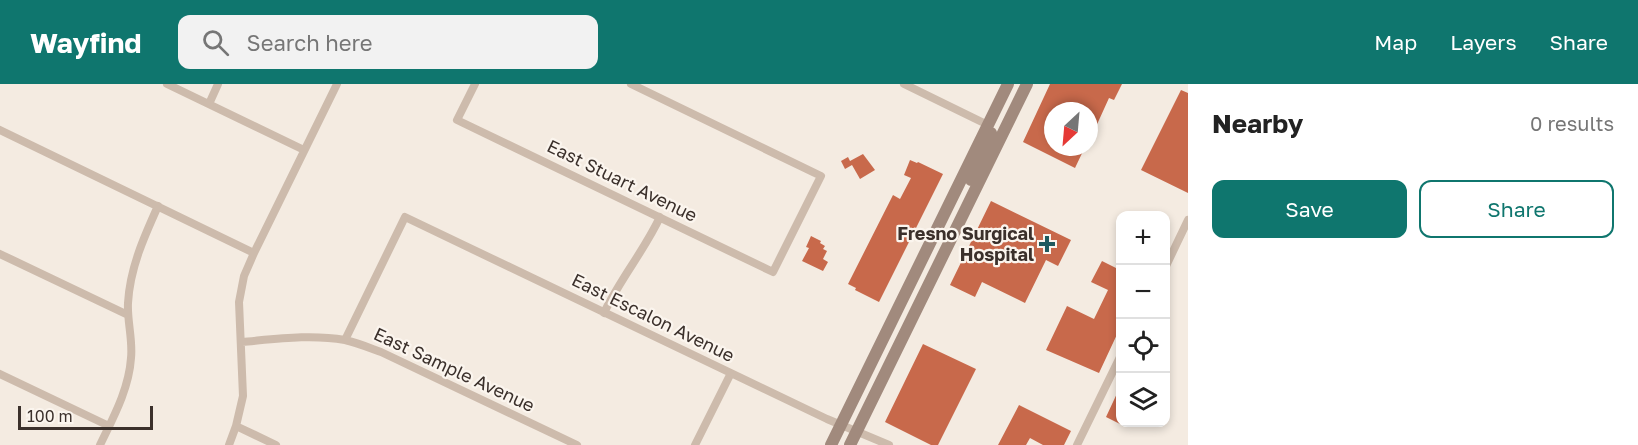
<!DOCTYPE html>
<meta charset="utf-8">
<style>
body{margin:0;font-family:"Golos Text",sans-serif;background:#f2f2f2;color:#222}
.controls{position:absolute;right:18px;bottom:18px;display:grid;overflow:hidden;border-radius:12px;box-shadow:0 3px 9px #0003}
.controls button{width:54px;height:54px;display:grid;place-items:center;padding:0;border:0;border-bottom:2px solid #e0e0e0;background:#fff;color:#222;font:30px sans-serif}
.compass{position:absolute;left:1044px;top:18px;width:54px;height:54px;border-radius:50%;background:#fff;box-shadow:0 3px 9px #0003;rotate:206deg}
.scale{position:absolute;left:18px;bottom:15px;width:135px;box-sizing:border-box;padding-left:6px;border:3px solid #3b302b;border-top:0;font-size:16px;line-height:21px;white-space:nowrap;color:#3b302b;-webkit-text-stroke:4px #fbf5ee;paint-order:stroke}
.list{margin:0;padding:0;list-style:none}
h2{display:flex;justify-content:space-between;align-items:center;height:78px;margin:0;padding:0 24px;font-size:26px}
h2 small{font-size:20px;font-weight:400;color:#767676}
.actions{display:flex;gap:12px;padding:18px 24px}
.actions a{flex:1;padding:14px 0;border:2px solid #0f766e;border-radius:12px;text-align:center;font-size:21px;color:#0f766e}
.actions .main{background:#0f766e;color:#fff}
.icon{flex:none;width:33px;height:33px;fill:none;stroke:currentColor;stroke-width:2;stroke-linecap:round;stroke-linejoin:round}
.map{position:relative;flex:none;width:1188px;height:361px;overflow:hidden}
header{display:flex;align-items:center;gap:36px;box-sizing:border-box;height:84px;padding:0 30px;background:#0f766e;color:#fff}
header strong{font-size:28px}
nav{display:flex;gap:33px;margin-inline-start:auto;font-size:21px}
.search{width:420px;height:54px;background:#f2f2f2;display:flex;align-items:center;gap:15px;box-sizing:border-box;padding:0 21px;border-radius:12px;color:#767676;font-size:22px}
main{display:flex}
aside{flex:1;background:#fff}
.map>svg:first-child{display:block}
.building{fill:#c8694b}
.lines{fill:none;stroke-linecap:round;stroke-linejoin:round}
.minor{stroke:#cdbbac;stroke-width:8}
.secondary{stroke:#a18a7d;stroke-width:12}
.poi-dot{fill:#1f5a5e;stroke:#fbf5ee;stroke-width:2}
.labels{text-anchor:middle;stroke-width:4.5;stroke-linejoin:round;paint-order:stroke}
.street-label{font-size:18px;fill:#3b302b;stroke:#fbf5ee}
.poi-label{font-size:18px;font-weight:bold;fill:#3b302b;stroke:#fbf5ee;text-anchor:end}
</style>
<header>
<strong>Wayfind</strong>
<div class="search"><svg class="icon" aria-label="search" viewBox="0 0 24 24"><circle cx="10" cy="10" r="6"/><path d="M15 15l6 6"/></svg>Search here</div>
<nav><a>Map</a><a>Layers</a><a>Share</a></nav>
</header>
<main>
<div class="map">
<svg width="1188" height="361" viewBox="0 0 1188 361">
<rect width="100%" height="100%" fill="#f4ebe1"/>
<path class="building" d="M 1050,0 L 1122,0 L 1114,16 L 1109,14 L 1089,58 L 1089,27 L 1053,27 L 1053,63 L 1085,63 L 1075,84 L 1023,58 Z
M 1181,6 L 1188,9 L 1188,109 L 1141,86 Z
M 863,70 L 875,86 L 860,95 L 852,81 L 845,85 L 841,77 L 848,73 L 850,77 Z
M 910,76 L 917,79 L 918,78 L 943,90 L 879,218 L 855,206 L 856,204 L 848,200 L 893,111 L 900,115 L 911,94 L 904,91 Z
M 991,117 L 1071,156 L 1058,182 L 1046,176 L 1025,219 L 982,198 L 975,213 L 950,201 Z
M 811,152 L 821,157 L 820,159 L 825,162 L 823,165 L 827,167 L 823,175 L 828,178 L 823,187 L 802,177 L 809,164 L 806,163 Z
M 1102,177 L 1120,186 L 1120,244 L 1099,289 L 1046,266 L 1067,222 L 1094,235 L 1108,206 L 1091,198 Z
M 923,260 L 976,285 L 938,361 L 931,361 L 885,338 Z
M 1120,303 L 1120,340 L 1106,333 Z
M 1019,321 L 1071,347 L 1064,361 L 1043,361 L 1030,354 L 1026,361 L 998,361 Z"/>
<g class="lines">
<path class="minor" d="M 167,0 L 304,66
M 475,0 L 457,36 L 773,188 L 821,92 L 631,0
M 904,0 L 988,41
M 209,20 L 218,0
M 0,46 L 254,169
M 0,170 L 128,231
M 1166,182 L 1188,136
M 604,229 C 620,195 644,167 660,133
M 345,256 L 405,133 L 827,335 L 889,361
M 242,258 C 276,255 311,250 345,256 C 358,259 370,264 381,268 L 577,361
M 0,290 L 109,342
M 236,342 L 276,361
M 100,361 C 113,334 129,305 131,274 C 133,256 127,237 128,219 C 130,184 144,153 158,122
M 229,361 L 236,342 L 243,312 L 239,218 L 244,192 L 254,169 L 337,0
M 695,361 L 731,289
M 1077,361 L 1120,273"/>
<path class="secondary" d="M 971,96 L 991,49
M 831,361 L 1008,0
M 850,361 L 1027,0"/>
</g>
<path class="poi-dot" d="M1044 151h6v6h6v6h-6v6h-6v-6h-6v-6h6z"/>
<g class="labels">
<g class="street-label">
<text transform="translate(622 97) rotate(26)" y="6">East Stuart Avenue</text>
<text transform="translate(653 234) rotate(26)" y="6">East Escalon Avenue</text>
<text transform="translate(454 286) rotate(25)" y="6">East Sample Avenue</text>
</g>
<g class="poi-label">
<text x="1034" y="156">Fresno Surgical<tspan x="1034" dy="21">Hospital</tspan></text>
</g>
</g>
</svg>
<div class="controls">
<button>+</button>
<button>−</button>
<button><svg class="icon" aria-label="locate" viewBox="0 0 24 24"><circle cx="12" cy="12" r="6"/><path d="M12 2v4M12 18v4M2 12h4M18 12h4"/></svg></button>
<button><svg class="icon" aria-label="layers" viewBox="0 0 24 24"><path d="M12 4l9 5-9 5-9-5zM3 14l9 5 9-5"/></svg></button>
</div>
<svg class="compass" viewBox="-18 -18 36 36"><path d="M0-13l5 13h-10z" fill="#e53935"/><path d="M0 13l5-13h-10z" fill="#767676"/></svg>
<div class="scale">100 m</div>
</div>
<aside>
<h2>Nearby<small>0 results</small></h2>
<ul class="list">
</ul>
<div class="actions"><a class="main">Save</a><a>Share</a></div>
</aside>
</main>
